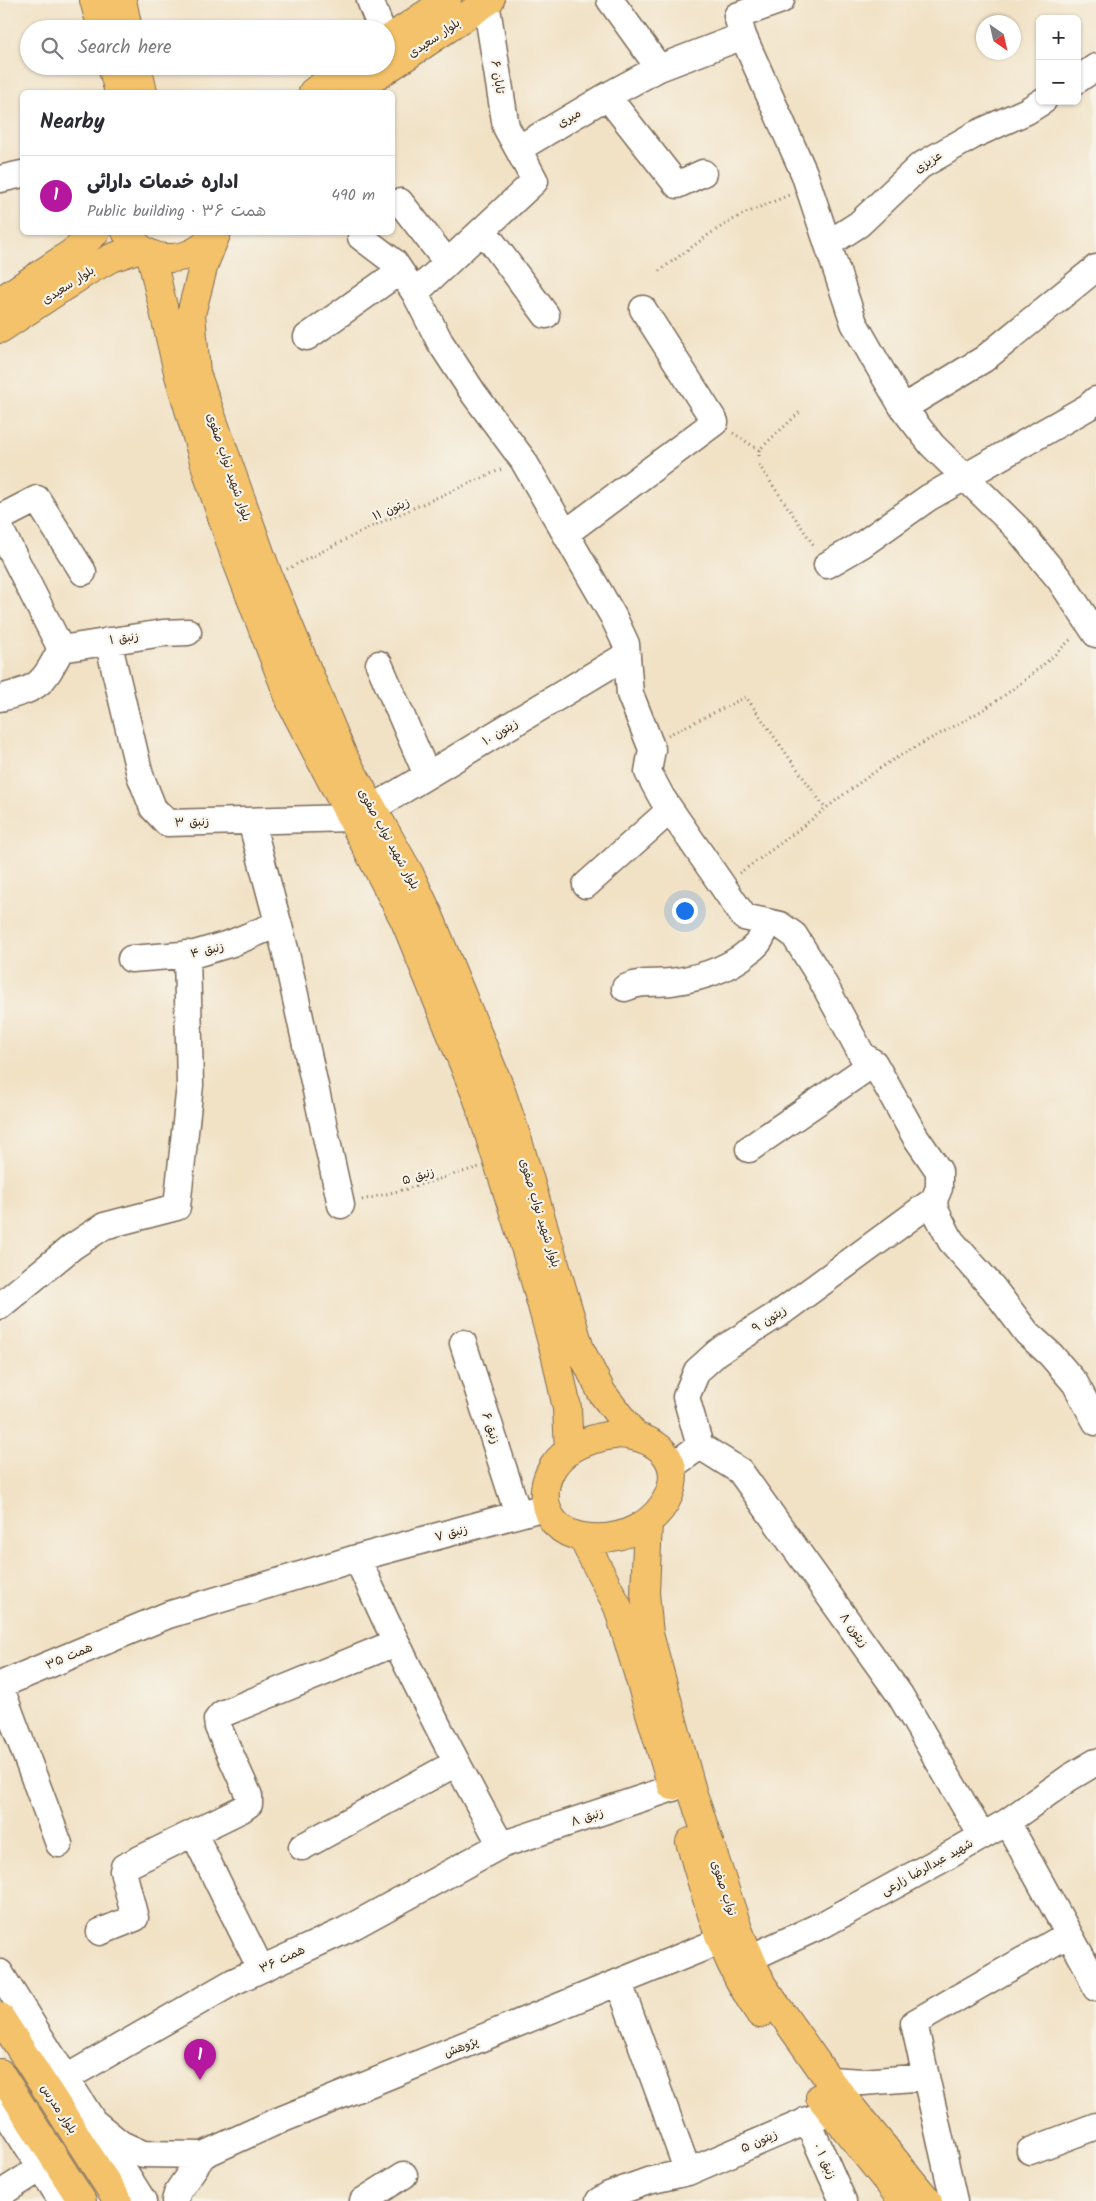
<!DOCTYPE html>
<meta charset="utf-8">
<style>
body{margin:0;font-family:Kalam,"Playpen Sans Arabic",sans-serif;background:#f7f7f7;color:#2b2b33}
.controls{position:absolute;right:15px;top:15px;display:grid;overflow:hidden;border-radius:8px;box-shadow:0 1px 4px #0004}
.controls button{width:45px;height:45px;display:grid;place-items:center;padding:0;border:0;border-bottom:1px solid #e1e1e2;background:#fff;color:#2b2b33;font:25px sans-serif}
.compass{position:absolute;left:976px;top:15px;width:45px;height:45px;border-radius:50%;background:#fff;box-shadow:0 1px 4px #0004;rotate:146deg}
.you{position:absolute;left:684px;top:910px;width:18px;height:18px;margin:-12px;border:4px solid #fff;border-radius:50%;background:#1a73e8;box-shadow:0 0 0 8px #1a73e833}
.badge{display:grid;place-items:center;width:32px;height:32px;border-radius:50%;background:#b5179e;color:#fff;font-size:16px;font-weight:700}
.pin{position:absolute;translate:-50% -41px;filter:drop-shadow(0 1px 2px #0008)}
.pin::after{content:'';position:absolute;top:26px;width:18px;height:15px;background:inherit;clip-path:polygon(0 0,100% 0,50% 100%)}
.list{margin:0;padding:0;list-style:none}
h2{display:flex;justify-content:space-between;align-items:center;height:65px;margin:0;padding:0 20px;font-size:21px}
h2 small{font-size:16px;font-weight:400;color:#7c7c81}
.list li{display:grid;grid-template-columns:32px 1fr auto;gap:15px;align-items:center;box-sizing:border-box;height:80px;padding:0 20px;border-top:1px solid #e1e1e2}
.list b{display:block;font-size:19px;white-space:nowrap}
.list p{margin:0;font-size:16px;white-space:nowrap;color:#7c7c81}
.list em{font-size:16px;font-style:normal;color:#7c7c81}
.icon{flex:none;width:28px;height:28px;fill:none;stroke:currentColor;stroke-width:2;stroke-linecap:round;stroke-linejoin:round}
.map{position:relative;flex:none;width:1096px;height:2201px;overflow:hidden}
.search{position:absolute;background:#fff;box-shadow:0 1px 4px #0004;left:20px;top:20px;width:375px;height:55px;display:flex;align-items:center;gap:12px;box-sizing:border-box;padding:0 18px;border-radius:28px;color:#7c7c81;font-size:19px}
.panel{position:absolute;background:#fff;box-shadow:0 1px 4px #0004;left:20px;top:90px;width:375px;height:145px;border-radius:8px}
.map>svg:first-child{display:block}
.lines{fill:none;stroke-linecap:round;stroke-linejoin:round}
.minor-casing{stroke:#7b6a59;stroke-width:29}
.major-casing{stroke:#7b6a59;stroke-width:30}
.path{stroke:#7b6a59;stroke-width:3;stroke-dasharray:1 4;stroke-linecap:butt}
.minor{stroke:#fff;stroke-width:26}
.major{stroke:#f3c26a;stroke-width:28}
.labels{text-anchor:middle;stroke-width:4.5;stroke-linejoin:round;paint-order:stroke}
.street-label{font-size:12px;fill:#3b2a1e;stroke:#f7f3e8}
</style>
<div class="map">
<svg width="1096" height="2201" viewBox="0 0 1096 2201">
<rect width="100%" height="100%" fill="#f7f3e8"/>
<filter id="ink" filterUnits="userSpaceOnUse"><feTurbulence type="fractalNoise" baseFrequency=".02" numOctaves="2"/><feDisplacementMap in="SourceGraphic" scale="10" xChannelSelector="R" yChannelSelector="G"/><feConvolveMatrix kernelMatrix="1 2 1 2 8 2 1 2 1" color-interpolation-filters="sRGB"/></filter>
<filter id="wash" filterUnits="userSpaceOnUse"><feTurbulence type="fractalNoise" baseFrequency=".0096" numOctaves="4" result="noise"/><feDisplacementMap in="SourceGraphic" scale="20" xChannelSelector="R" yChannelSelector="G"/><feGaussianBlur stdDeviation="1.12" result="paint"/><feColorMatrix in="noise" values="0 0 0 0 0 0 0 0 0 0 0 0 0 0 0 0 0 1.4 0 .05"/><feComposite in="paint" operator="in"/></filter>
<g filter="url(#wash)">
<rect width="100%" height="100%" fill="#f1e2c6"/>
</g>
<g filter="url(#ink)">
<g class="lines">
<g class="minor-casing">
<path id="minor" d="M 370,0 L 381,29
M 610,0 L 659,68
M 486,2 L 506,127 L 518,149
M 743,36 L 804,173 L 854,323 L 875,360 L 903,408 L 932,445 L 1017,528 L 1060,580 L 1096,634
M 1077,80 L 1096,67
M 607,96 L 677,185 L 703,173
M 0,179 L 22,174
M 400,202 L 447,262
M 483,230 L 546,315
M 361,237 L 394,262 L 415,293 L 440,342 L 474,394 L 523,460 L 613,616 L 626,644 L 630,694 L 652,749 L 648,772 L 662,798 L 744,917 L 780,925 L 794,935 L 819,975 L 862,1055 L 874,1063 L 915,1136 L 939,1171 L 939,1188 L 934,1200 L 935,1210 L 951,1241 L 993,1288 L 1027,1333 L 1051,1355 L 1075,1383 L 1096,1422
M 828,244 L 859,224 L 920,166 L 976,134 L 1027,111 L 1043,101
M 415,293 L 535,181 L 518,149 L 607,96 L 659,68 L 743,36 L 737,16 L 781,0
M 307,337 L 400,271
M 903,408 L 984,359 L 1096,268
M 0,518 L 37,499 L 83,572
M 0,529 L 61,649
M 566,533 L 715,422 L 643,309
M 827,565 L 863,544 L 928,498 L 1088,407 L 1096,400
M 108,641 L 140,775 L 153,808 L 167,823 L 351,818
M 61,649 L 163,633 L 188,632
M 379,664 L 427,775
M 0,698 C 40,688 42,685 61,649
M 373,808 L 627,655
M 251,821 L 285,949 L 341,1205
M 586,885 L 670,810
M 131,959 L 195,954 L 232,943 L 278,924
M 625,988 C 644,980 652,984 671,982 C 703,978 735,968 758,943 C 762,938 765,929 769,923
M 749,1149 L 874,1063
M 0,1306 L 72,1247 L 104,1226 L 177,1207 L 190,1085 L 187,954
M 463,1343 L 518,1514
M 700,1446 L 740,1471 L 900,1695 L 982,1836
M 672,1466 L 700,1446 L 686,1397 L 697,1371 L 718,1352 L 783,1311 L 934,1200
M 357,1558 C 401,1656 449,1751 501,1845
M 0,1685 L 168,1615 L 357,1558 L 545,1507
M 0,1686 L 59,1844
M 1007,1822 L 1086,1965 L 1096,1988
M 194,1834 L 261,1969
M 302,1847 L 456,1763
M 100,1932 L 135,1918 L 123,1871 L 124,1867 L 242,1809 L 249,1804 L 249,1796 L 218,1727 L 217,1720 L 222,1714 L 395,1643
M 750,1958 L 824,1924 L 939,1861 L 1007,1822 L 1069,1778 L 1096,1762
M 0,1973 L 143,2201
M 619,1983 L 688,2172
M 926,2077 L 954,2201
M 66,2078 L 233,1982 L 346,1930 L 501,1845 L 673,1788
M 829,2080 L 863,2082 L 926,2077 L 914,2023 L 1069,1934
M 0,2104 L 62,2201
M 807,2120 L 843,2201
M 94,2122 L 121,2144 L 143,2154 L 203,2155 L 273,2123 L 720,1941
M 1030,2151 L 1096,2126
M 0,2194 L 41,2168
M 175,2201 L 178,2191 L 203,2155
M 363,2201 L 404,2175
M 599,2201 L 609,2195 L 648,2181 L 688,2172 L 830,2111"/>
</g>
<g class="major-casing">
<path id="major" d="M 94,0 L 102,29
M 122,0 L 128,29
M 386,41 L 447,0
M 112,66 L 119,92
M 137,66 L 143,92
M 313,92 L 350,66
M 353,92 L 490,0
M 126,232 C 149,268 192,265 216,233
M 217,232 L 204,264 L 191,314 L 196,373 L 269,578 L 343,756 L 409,873 L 428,913 L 500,1088 L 518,1141 L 580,1349 L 602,1393 L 635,1436
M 151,255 L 178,372 L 209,478 L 236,559 L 292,705 L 405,921 L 477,1097 L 531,1266 L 556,1357 L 567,1408 L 569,1451
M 0,301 L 72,253 L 96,232
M 0,329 L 86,272 L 111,258 L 140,248
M 620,1434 C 717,1444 666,1551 583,1537 C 536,1530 533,1474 570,1450 C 585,1440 602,1436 620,1434 Z
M 648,1522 L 645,1593 L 649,1634 L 692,1791 L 739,1932 L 762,1985 L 829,2080 L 928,2201
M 582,1537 L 618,1607 L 672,1786
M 690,1842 C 709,1905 721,1958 760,2014
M 0,2017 L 118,2201
M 0,2073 L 82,2201
M 820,2097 L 903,2201"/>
</g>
<path class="path" d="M 659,271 L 711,233 L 741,215 L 789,195
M 733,433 L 759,450 L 801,411
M 759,450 L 759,465 L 815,547
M 287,569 L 375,525 L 504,468
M 668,735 L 746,697 L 825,808
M 739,873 C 787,841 831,802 879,769 C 917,743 960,726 998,700 C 1025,681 1050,660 1073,637
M 362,1200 L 406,1189 L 479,1167"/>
<use href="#minor" class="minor"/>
<use href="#major" class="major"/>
</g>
</g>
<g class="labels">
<g class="street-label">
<text transform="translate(434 38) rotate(-34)" y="4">بلوار سعیدی</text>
<text transform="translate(498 77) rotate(81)" y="4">تابان ۶</text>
<text transform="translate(569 118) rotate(-31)" y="4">میری</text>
<text transform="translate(928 162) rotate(-33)" y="4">عزیزی</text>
<text transform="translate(68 285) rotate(-33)" y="4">بلوار سعیدی</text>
<text transform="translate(229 467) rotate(71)" y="4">بلوار شهید نواب صفوی</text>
<text transform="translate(391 509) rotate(-24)" y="4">زیتون ۱۱</text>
<text transform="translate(124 638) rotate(-8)" y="4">زنبق ۱</text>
<text transform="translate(500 732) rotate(-31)" y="4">زیتون ۱۰</text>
<text transform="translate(192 822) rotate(-2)" y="4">زنبق ۳</text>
<text transform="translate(389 839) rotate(61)" y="4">بلوار شهید نواب صفوی</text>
<text transform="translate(207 950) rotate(-13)" y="4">زنبق ۴</text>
<text transform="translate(418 1176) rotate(-16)" y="4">زنبق ۵</text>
<text transform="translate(540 1213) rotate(73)" y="4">بلوار شهید نواب صفوی</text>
<text transform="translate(769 1319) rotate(-33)" y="4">زیتون ۹</text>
<text transform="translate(491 1428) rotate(72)" y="4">زنبق ۶</text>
<text transform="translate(451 1533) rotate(-15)" y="4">زنبق ۷</text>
<text transform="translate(854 1630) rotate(54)" y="4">زیتون ۸</text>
<text transform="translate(69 1656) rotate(-23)" y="4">همت ۳۵</text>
<text transform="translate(587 1817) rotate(-18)" y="4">زنبق ۸</text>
<text transform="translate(927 1867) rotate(-29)" y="4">شهید عبدالرضا زارعی</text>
<text transform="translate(724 1888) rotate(72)" y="4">نواب صفوی</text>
<text transform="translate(282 1959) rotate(-25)" y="4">همت ۳۶</text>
<text transform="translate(461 2047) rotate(-22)" y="4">پژوهش</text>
<text transform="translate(59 2109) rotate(57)" y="4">بلوار مدرس</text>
<text transform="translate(759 2141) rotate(-24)" y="4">زیتون ۵</text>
<text transform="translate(825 2161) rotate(66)" y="4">زنبق ۱ ۰</text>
</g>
</g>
</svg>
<div class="controls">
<button>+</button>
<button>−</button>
</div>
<svg class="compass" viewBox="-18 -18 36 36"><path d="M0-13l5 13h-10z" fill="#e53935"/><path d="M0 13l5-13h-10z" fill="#7c7c81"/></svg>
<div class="you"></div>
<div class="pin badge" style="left:200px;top:2080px">1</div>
<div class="search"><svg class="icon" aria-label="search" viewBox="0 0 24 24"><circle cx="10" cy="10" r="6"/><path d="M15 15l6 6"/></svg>Search here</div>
<section class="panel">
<h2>Nearby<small></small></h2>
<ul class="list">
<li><span class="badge">1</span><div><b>اداره خدمات دارائی</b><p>Public building · همت ۳۶</p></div><em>490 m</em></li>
</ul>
</section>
</div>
